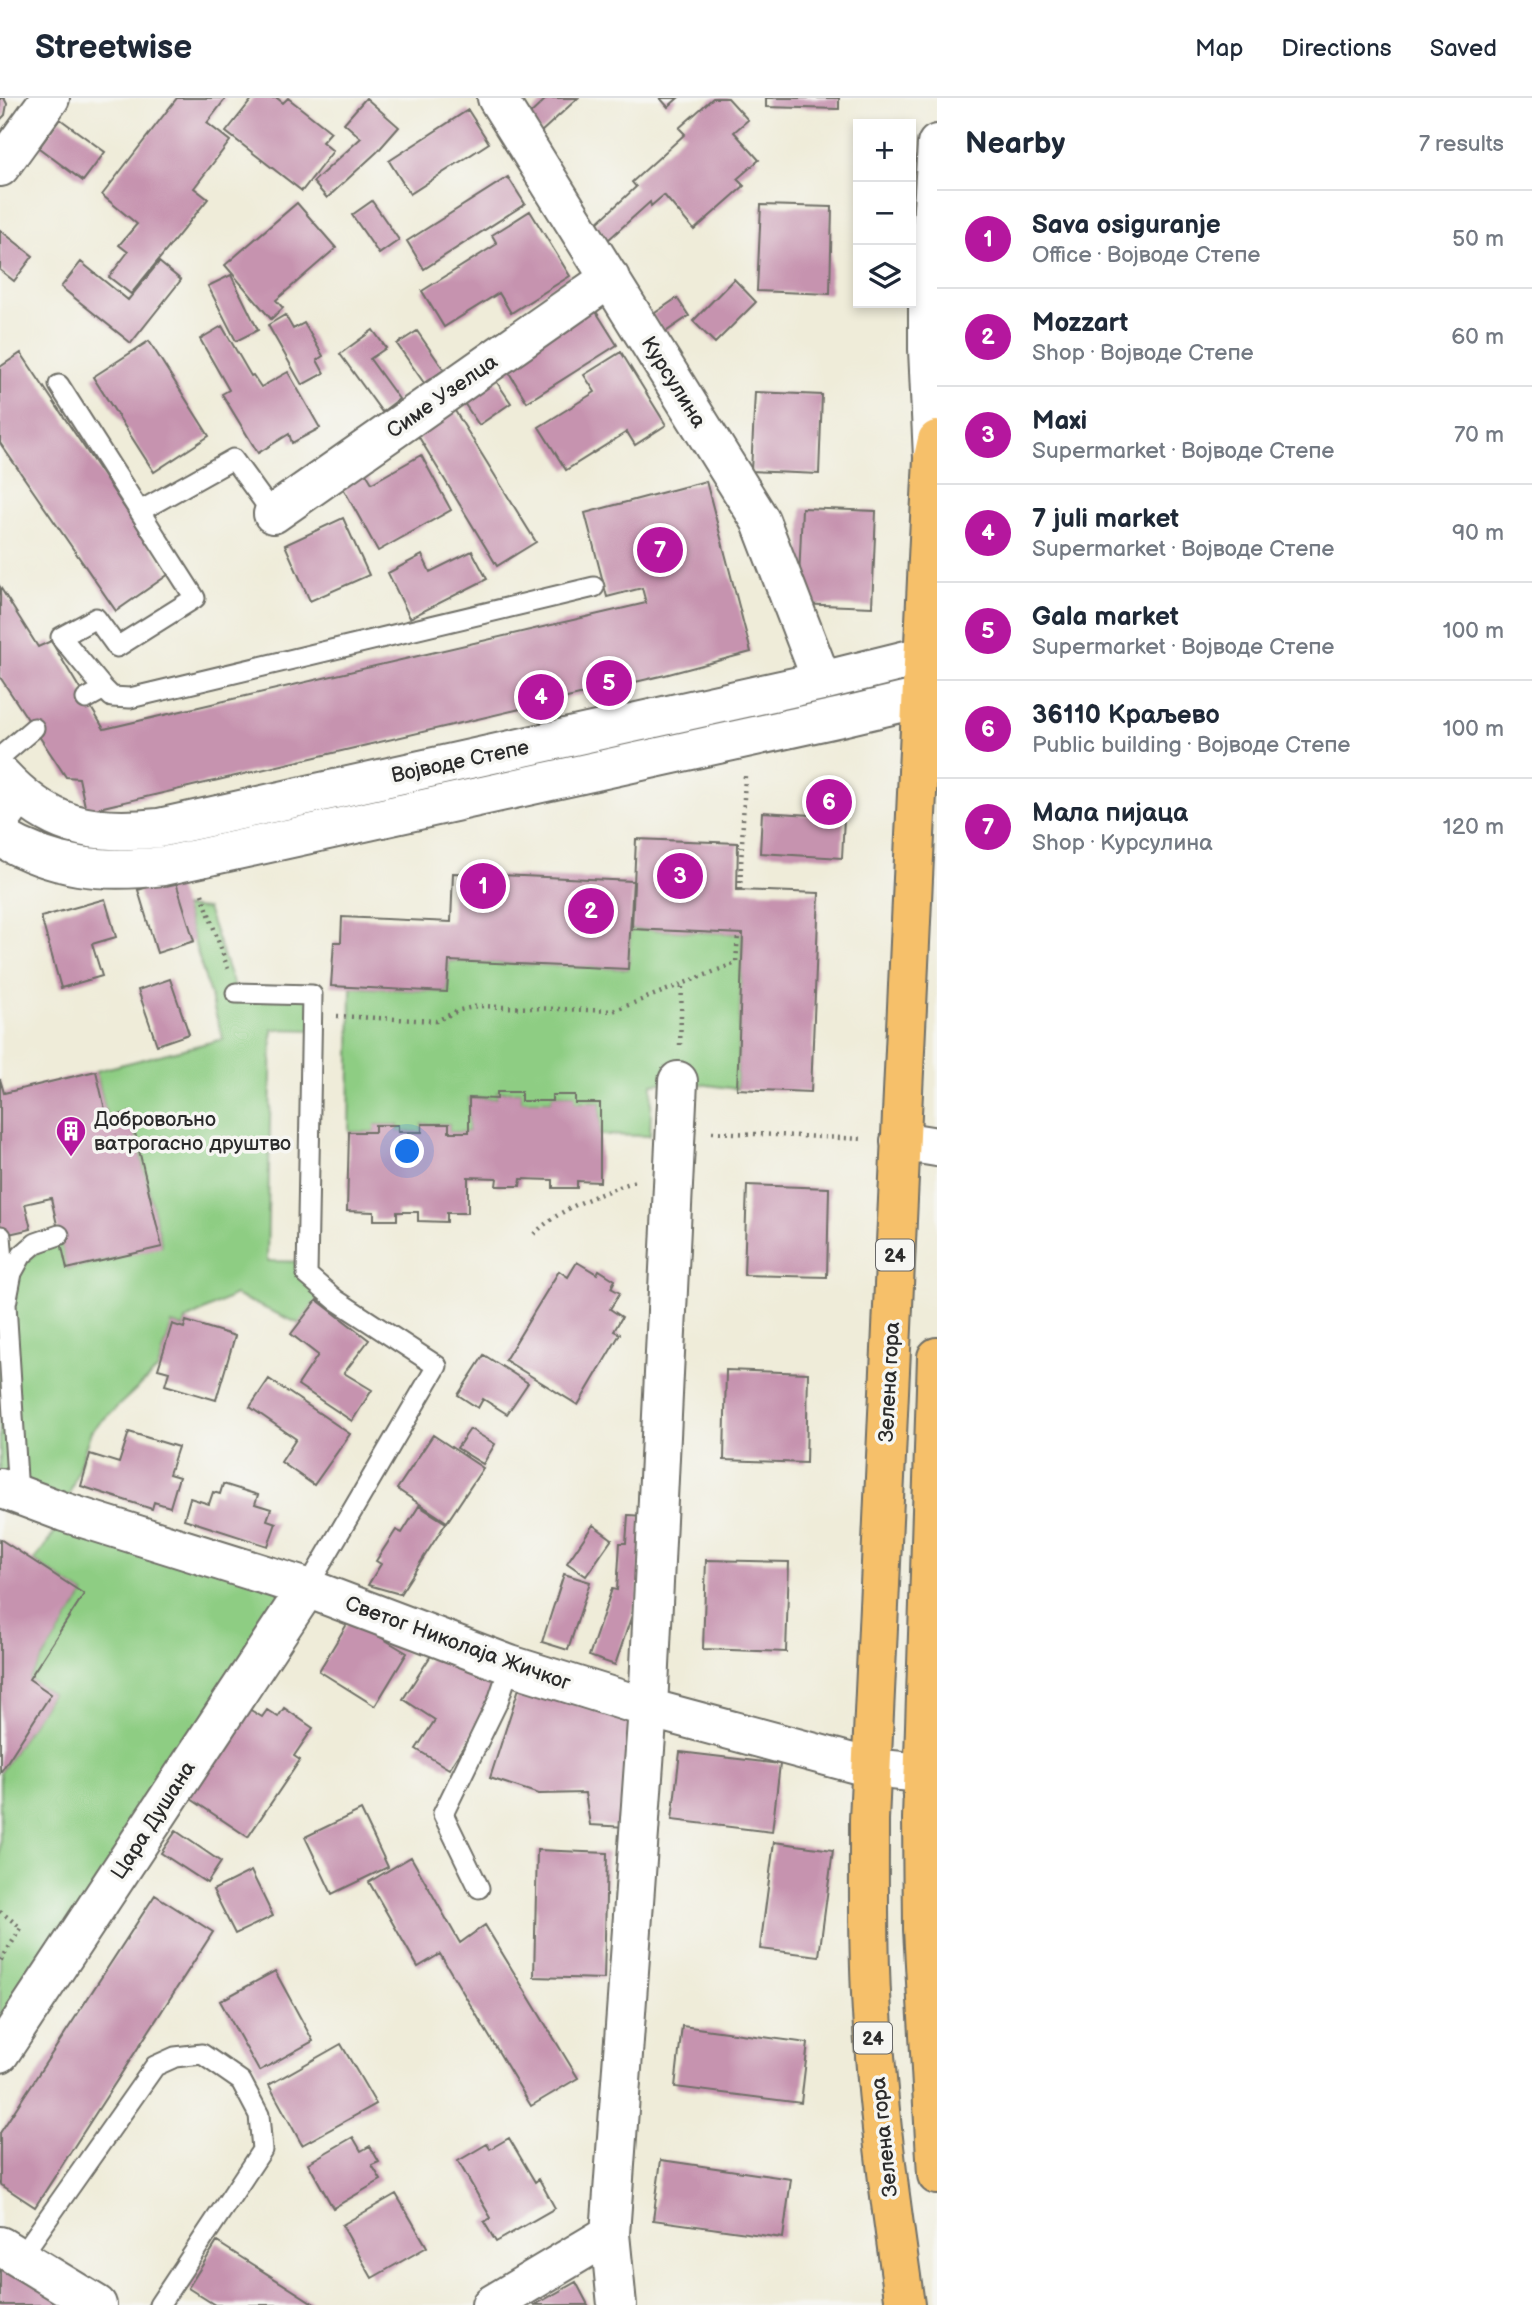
<!DOCTYPE html>
<meta charset="utf-8">
<style>
body{margin:0;font-family:"Balsamiq Sans",sans-serif;background:#f6f6f7;color:#1f2937}
.controls{position:absolute;right:21px;top:21px;display:grid;overflow:hidden;border-radius:0px;box-shadow:0 4px 10px #0003}
.controls button{width:63px;height:63px;display:grid;place-items:center;padding:0;border:0;border-bottom:2px solid #e0e1e3;background:#fff;color:#1f2937;font:35px sans-serif}
.you{position:absolute;left:408px;top:1054px;width:24px;height:24px;margin:-18px;border:5px solid #fff;border-radius:50%;background:#1a73e8;box-shadow:0 0 0 10px #1a73e833}
.badge{display:grid;place-items:center;width:46px;height:46px;border-radius:50%;background:#b5179e;color:#fff;font-size:23px;font-weight:700}
.pin{position:absolute;translate:-50% -50%;border:4px solid #fff;box-shadow:0 2px 7px #0006}
.list{margin:0;padding:0;list-style:none}
h2{display:flex;justify-content:space-between;align-items:center;height:91px;margin:0;padding:0 28px;font-size:30px}
h2 small{font-size:23px;font-weight:400;color:#747a83}
.list li{display:grid;grid-template-columns:46px 1fr auto;gap:21px;align-items:center;box-sizing:border-box;height:98px;padding:0 28px;border-top:2px solid #e0e1e3}
.list b{display:block;font-size:26px;white-space:nowrap}
.list p{margin:0;font-size:23px;white-space:nowrap;color:#747a83}
.list em{font-size:23px;font-style:normal;color:#747a83}
.icon{flex:none;width:38px;height:38px;fill:none;stroke:currentColor;stroke-width:2;stroke-linecap:round;stroke-linejoin:round}
.map{position:relative;flex:none;width:937px;height:2207px;overflow:hidden}
header{display:flex;align-items:center;gap:42px;box-sizing:border-box;height:98px;padding:0 35px;background:#fff;border-bottom:2px solid #e0e1e3}
header strong{font-size:33px}
nav{display:flex;gap:38px;margin-inline-start:auto;font-size:24px}
main{display:flex}
aside{flex:1;background:#fff}
.map>svg:first-child{display:block}
.green{fill:#8ecd83;stroke:#5c7c57;stroke-width:2}
.building{fill:#c693af}
.lines{fill:none;stroke-linecap:round;stroke-linejoin:round}
.service-casing{stroke:#706f68;stroke-width:23}
.minor-casing{stroke:#706f68;stroke-width:42}
.tertiary-casing{stroke:#706f68;stroke-width:42}
.primary-casing{stroke:#706f68;stroke-width:42}
.path{stroke:#706f68;stroke-width:4.5;stroke-dasharray:2 5;stroke-linecap:butt}
.service{stroke:#fff;stroke-width:19}
.minor{stroke:#fff;stroke-width:38}
.tertiary{stroke:#fff;stroke-width:38}
.primary{stroke:#f6c06b;stroke-width:38}
.labels{text-anchor:middle;stroke-width:7;stroke-linejoin:round;paint-order:stroke}
.shield{fill:#f6f6f2;stroke:#686867;stroke-width:2}
.shield-label{font-size:19px;font-weight:bold;fill:#2b2b2b}
.street-label{font-size:21px;fill:#2b2b2b;stroke:#f6f6f2}
.poi-label{font-size:21px;fill:#2b2b2b;stroke:#f6f6f2;text-anchor:start}
</style>
<header>
<strong>Streetwise</strong>
<nav><a>Map</a><a>Directions</a><a>Saved</a></nav>
</header>
<main>
<div class="map">
<svg width="937" height="2207" viewBox="0 0 937 2207">
<rect width="100%" height="100%" fill="#f6f6f2"/>
<filter id="ink" filterUnits="userSpaceOnUse"><feTurbulence type="fractalNoise" baseFrequency=".0143" numOctaves="2"/><feDisplacementMap in="SourceGraphic" scale="14" xChannelSelector="R" yChannelSelector="G"/><feConvolveMatrix kernelMatrix="1 2 1 2 8 2 1 2 1" color-interpolation-filters="sRGB"/></filter>
<filter id="wash" filterUnits="userSpaceOnUse"><feTurbulence type="fractalNoise" baseFrequency=".00686" numOctaves="4" result="noise"/><feDisplacementMap in="SourceGraphic" scale="28" xChannelSelector="R" yChannelSelector="G"/><feGaussianBlur stdDeviation="1.57" result="paint"/><feColorMatrix in="noise" values="0 0 0 0 0 0 0 0 0 0 0 0 0 0 0 0 0 1.4 0 .05"/><feComposite in="paint" operator="in"/></filter>
<g filter="url(#wash)">
<rect width="100%" height="100%" fill="#efecd9"/>
<path class="green" d="M 184,809 L 207,811 L 236,894 L 312,897 L 312,932 L 272,931 L 267,1163 L 308,1164 L 336,1202 L 317,1202 L 300,1226 L 235,1197 L 186,1222 L 184,1230 L 172,1226 L 158,1271 L 91,1333 L 64,1413 L 307,1490 L 0,1955 L 0,1675 L 51,1596 L 29,1581 L 84,1496 L 34,1463 L 57,1431 L 0,1375 L 0,1206 L 12,1175 L 59,1137 L 68,1171 L 162,1148 L 130,1015 L 107,1020 L 96,973 L 223,941 Z
M 630,831 L 743,836 L 737,991 L 678,983 L 652,986 L 650,1038 L 600,1037 L 600,1005 L 575,1005 L 574,997 L 553,997 L 552,1003 L 521,1003 L 521,994 L 497,994 L 497,1001 L 469,1000 L 469,1034 L 449,1034 L 449,1026 L 422,1026 L 422,1034 L 398,1034 L 398,1027 L 376,1027 L 375,1034 L 349,1034 L 351,889 L 447,894 L 449,863 L 628,871 Z"/>
<g id="blocks">
<path class="building" d="M 0,0 L 4,0 L 7,6 L 5,17 L 0,22 Z
M 177,0 L 226,0 L 207,25 L 230,43 L 194,90 L 208,101 L 131,196 L 109,179 L 128,154 L 119,147 L 137,126 L 102,97 Z
M 253,0 L 277,0 L 283,5 L 288,0 L 331,34 L 322,44 L 333,53 L 302,93 L 226,34 Z
M 366,0 L 399,29 L 377,54 L 327,100 L 313,84 L 361,40 L 344,25 Z
M 547,0 L 578,0 L 541,34 L 527,19 Z
M 660,0 L 678,0 L 668,9 Z
M 713,0 L 728,0 L 748,22 L 734,34 L 759,62 L 737,81 L 744,88 L 694,132 L 664,97 L 651,108 L 650,104 L 608,142 L 595,127 L 636,89 L 632,84 L 685,36 L 679,30 Z
M 766,0 L 839,0 L 839,11 L 766,9 Z
M 468,12 L 489,45 L 410,96 L 389,63 Z
M 60,21 L 105,54 L 83,83 L 39,50 Z
M 508,79 L 525,106 L 424,171 L 407,143 Z
M 372,103 L 399,142 L 379,156 L 352,117 Z
M 297,105 L 336,150 L 276,202 L 283,210 L 271,221 L 225,167 Z
M 761,107 L 832,109 L 830,196 L 757,193 Z
M 530,113 L 570,178 L 511,215 L 499,195 L 444,229 L 422,193 L 497,146 L 492,137 Z
M 0,132 L 33,158 L 14,183 L 0,172 Z
M 81,164 L 128,202 L 159,164 L 181,182 L 131,245 L 61,189 Z
M 231,177 L 258,232 L 236,243 L 208,188 Z
M 734,181 L 756,204 L 715,245 L 693,223 Z
M 677,200 L 689,218 L 664,235 L 652,217 Z
M 590,204 L 617,247 L 527,304 L 500,260 Z
M 285,217 L 293,231 L 304,225 L 323,258 L 317,262 L 324,275 L 302,287 L 268,227 Z
M 222,228 L 251,278 L 253,277 L 261,289 L 288,274 L 320,330 L 292,345 L 289,336 L 258,355 L 222,296 L 229,292 L 200,241 Z
M 373,232 L 386,250 L 370,261 L 399,301 L 382,314 L 340,256 Z
M 417,233 L 444,272 L 424,285 L 397,246 Z
M 149,243 L 209,338 L 154,374 L 93,279 Z
M 621,254 L 666,327 L 635,347 L 627,334 L 566,372 L 539,329 L 595,294 L 584,277 Z
M 21,255 L 169,476 L 116,513 L 0,345 L 0,269 Z
M 492,277 L 511,305 L 479,327 L 460,299 Z
M 755,294 L 822,297 L 819,376 L 751,373 Z
M 452,308 L 536,444 L 497,468 L 414,331 Z
M 421,357 L 451,412 L 378,453 L 338,381 L 361,367 L 372,385 Z
M 706,383 L 751,554 L 665,577 L 86,713 L 79,680 L 66,679 L 0,579 L 0,489 L 38,549 L 51,543 L 104,631 L 646,505 L 642,490 L 607,499 L 585,415 Z
M 802,410 L 876,413 L 872,509 L 798,506 Z
M 343,420 L 369,477 L 310,503 L 285,447 Z
M 472,453 L 487,481 L 410,520 L 388,475 L 422,457 L 430,474 Z
M 762,714 L 844,719 L 842,760 L 760,755 Z
M 636,741 L 738,745 L 737,792 L 819,795 L 811,994 L 737,991 L 743,836 L 632,831 Z
M 453,775 L 633,783 L 628,871 L 449,863 L 447,894 L 331,888 L 334,844 L 341,844 L 342,819 L 451,824 Z
M 175,781 L 194,843 L 157,855 L 138,792 Z
M 105,801 L 116,839 L 92,846 L 102,878 L 61,890 L 41,819 Z
M 170,881 L 189,936 L 157,947 L 138,892 Z
M 96,973 L 107,1020 L 130,1014 L 162,1149 L 67,1171 L 51,1100 L 25,1106 L 31,1131 L 0,1138 L 0,981 L 4,995 Z
M 497,994 L 521,994 L 521,1003 L 552,1003 L 552,997 L 575,997 L 575,1005 L 600,1005 L 600,1084 L 577,1083 L 577,1090 L 553,1090 L 553,1082 L 521,1081 L 520,1088 L 496,1088 L 497,1080 L 468,1079 L 468,1115 L 447,1115 L 447,1124 L 418,1123 L 418,1114 L 397,1114 L 397,1122 L 374,1122 L 374,1114 L 347,1113 L 349,1034 L 375,1034 L 375,1027 L 398,1027 L 398,1034 L 422,1034 L 422,1026 L 449,1026 L 449,1034 L 469,1034 L 469,1000 L 497,1001 Z
M 747,1087 L 829,1090 L 827,1179 L 744,1177 Z
M 577,1164 L 597,1176 L 599,1172 L 615,1182 L 611,1190 L 620,1195 L 610,1211 L 622,1219 L 614,1233 L 620,1236 L 578,1307 L 505,1262 L 559,1173 L 568,1179 Z
M 317,1202 L 369,1242 L 344,1275 L 372,1292 L 352,1323 L 298,1287 L 318,1257 L 291,1236 Z
M 186,1223 L 235,1238 L 216,1302 L 165,1287 L 169,1274 L 158,1271 L 172,1226 L 184,1230 Z
M 484,1257 L 528,1285 L 507,1316 L 483,1301 L 478,1310 L 458,1297 Z
M 726,1272 L 808,1275 L 806,1365 L 724,1362 Z
M 269,1281 L 350,1336 L 314,1387 L 281,1364 L 296,1341 L 250,1309 Z
M 470,1331 L 495,1346 L 483,1366 L 457,1350 Z
M 129,1334 L 178,1349 L 169,1376 L 179,1379 L 170,1409 L 154,1404 L 152,1411 L 81,1388 L 90,1356 L 119,1365 Z
M 433,1337 L 483,1370 L 447,1424 L 397,1391 Z
M 223,1386 L 258,1397 L 255,1406 L 271,1411 L 267,1422 L 276,1425 L 268,1448 L 184,1421 L 190,1400 L 209,1406 L 213,1394 L 220,1396 Z
M 419,1408 L 446,1425 L 400,1496 L 368,1487 L 381,1466 L 376,1463 L 396,1432 L 402,1435 Z
M 628,1417 L 644,1418 L 638,1499 L 615,1567 L 589,1558 L 612,1491 L 617,1492 L 620,1445 L 626,1445 Z
M 593,1427 L 612,1441 L 586,1478 L 567,1465 Z
M 0,1441 L 84,1496 L 29,1581 L 51,1596 L 0,1675 Z
M 706,1462 L 789,1464 L 786,1554 L 703,1551 Z
M 564,1476 L 590,1484 L 568,1552 L 542,1544 Z
M 350,1521 L 407,1555 L 375,1608 L 319,1573 Z
M 439,1545 L 504,1586 L 449,1671 L 416,1651 L 435,1622 L 403,1601 Z
M 520,1587 L 630,1624 L 627,1729 L 590,1727 L 585,1695 L 539,1696 L 490,1680 Z
M 244,1608 L 262,1619 L 267,1612 L 278,1619 L 284,1610 L 313,1630 L 294,1658 L 300,1662 L 248,1739 L 185,1697 Z
M 680,1654 L 780,1666 L 772,1734 L 672,1722 Z
M 361,1712 L 388,1769 L 332,1796 L 305,1739 Z
M 176,1733 L 221,1764 L 207,1785 L 161,1755 Z
M 774,1744 L 833,1752 L 819,1858 L 760,1851 Z
M 537,1752 L 607,1755 L 604,1881 L 534,1879 Z
M 411,1759 L 460,1845 L 485,1827 L 578,1980 L 531,2008 L 440,1856 L 418,1869 L 369,1784 Z
M 251,1773 L 273,1818 L 235,1836 L 213,1792 Z
M 155,1797 L 213,1834 L 35,2109 L 0,2086 L 0,2035 Z
M 275,1873 L 313,1943 L 259,1973 L 220,1903 Z
M 682,1928 L 808,1945 L 801,2005 L 675,1989 Z
M 341,1946 L 376,2006 L 302,2047 L 269,1987 Z
M 353,2039 L 361,2053 L 370,2048 L 379,2064 L 372,2067 L 381,2082 L 333,2110 L 308,2065 Z
M 509,2040 L 535,2084 L 539,2081 L 555,2110 L 496,2144 L 484,2124 L 491,2120 L 458,2063 L 487,2046 L 490,2051 Z
M 661,2062 L 791,2081 L 783,2140 L 653,2122 Z
M 396,2096 L 427,2149 L 372,2180 L 342,2127 Z
M 217,2144 L 316,2207 L 215,2207 L 188,2190 Z
M 0,2164 L 67,2207 L 0,2207 Z
M 576,2184 L 588,2207 L 535,2207 Z"/>
</g>
</g>
<g filter="url(#ink)">
<use href="#blocks" fill-opacity="0" stroke="#706f68" stroke-width="2"/>
<g class="lines">
<g class="service-casing">
<path id="service" d="M 59,287 L 195,500 L 117,549 L 96,520 L 61,539 L 104,591 L 86,601
M 140,413 L 233,361 L 273,416
M 104,591 L 112,599 L 130,600 L 594,489
M 0,659 L 34,630
M 236,895 L 312,897 L 307,1177 L 336,1202 L 437,1268 L 307,1490
M 1,1138 L 5,1188
M 18,1396 L 6,1206 L 12,1175 L 22,1157 L 36,1145 L 59,1137
M 479,1790 L 443,1716 L 498,1603 L 510,1567
M 20,2160 L 155,1968 L 175,1959 L 202,1956 L 241,1983 L 259,2017 L 262,2052 L 159,2207"/>
</g>
<g class="minor-casing">
<path id="minor" d="M 497,0 L 760,422 L 822,583
M 0,69 L 50,0
M 933,360 L 928,251 L 928,192 L 937,46
M 273,416 L 610,180
M 0,723 L 19,697
M 900,1043 L 937,1049
M 0,1390 L 64,1414 L 307,1490 L 510,1567 L 648,1610 L 871,1670 L 922,1675
M 0,1955 L 307,1490
M 0,2148 L 97,2207
M 491,2207 L 610,2136
M 617,2207 L 610,2136 L 648,1610 L 678,983"/>
</g>
<g class="tertiary-casing">
<path id="tertiary" d="M 0,676 C 49,729 89,737 159,730 L 822,583 L 923,558 L 937,562
M 0,739 C 55,771 102,775 164,768 L 841,619 L 921,600 L 937,590"/>
</g>
<g class="primary-casing">
<path id="primary" d="M 937,1259 L 922,1721 L 923,1831 L 937,2077
M 905,2207 C 892,2115 879,2023 873,1930 C 868,1861 869,1791 869,1722 L 927,481 L 933,360 L 937,342"/>
</g>
<path class="path" d="M 740,792 L 745,677
M 202,796 L 228,871
M 337,918 L 436,923 L 460,912 L 478,908 L 613,913 L 736,865 L 738,836
M 680,947 L 682,887
M 712,1034 L 864,1041
M 534,1136 C 562,1108 601,1096 638,1082
M 0,1813 L 21,1830 L 0,1864"/>
<use href="#service" class="service"/>
<use href="#minor" class="minor"/>
<use href="#tertiary" class="tertiary"/>
<use href="#primary" class="primary"/>
</g>
</g>
<defs>
<g id="building-pin" transform="scale(1.575)"><path d="M0 17L-7.5 6A9.5 9.5 0 1 1 7.5 6Z" fill="#b5179e" stroke="#f6f6f2"/><path d="M-4-6H4V6H1V3H-1V6H-4ZM-2.5-4.3h1.7v1.8h-1.7ZM.8-4.3h1.7v1.8H.8ZM-2.5-1h1.7V.8h-1.7ZM.8-1h1.7V.8H.8Z" fill="#fff"/></g>
</defs>
<g fill-rule="evenodd">
<use href="#building-pin" x="71" y="1033"/>
</g>
<g class="labels">
<g class="shield">
<rect x="876" y="1141.5" width="38" height="31" rx="5"/>
<rect x="854" y="1924.5" width="38" height="31" rx="5"/>
</g>
<g class="shield-label">
<text x="895" y="1164">24</text>
<text x="873" y="1947">24</text>
</g>
<g class="street-label">
<text transform="translate(674 284) rotate(58)" y="7">Курсулина</text>
<text transform="translate(442 298) rotate(-35)" y="7">Симе Узелца</text>
<text transform="translate(460 663) rotate(-12)" y="7">Војводе Степе</text>
<text transform="translate(889 1284) rotate(-87)" y="7">Зелена гора</text>
<text transform="translate(458 1545) rotate(20)" y="7">Светог Николаја Жичког</text>
<text transform="translate(153 1722) rotate(-57)" y="7">Цара Душана</text>
<text transform="translate(884 2039) rotate(-96)" y="7">Зелена гора</text>
</g>
<g class="poi-label">
<text x="94" y="1028">Добровољно<tspan x="94" dy="24">ватрогасно друштво</tspan></text>
</g>
</g>
</svg>
<div class="controls">
<button>+</button>
<button>−</button>
<button><svg class="icon" aria-label="layers" viewBox="0 0 24 24"><path d="M12 4l9 5-9 5-9-5zM3 14l9 5 9-5"/></svg></button>
</div>
<div class="you"></div>
<div class="pin badge" style="left:483px;top:788px">1</div>
<div class="pin badge" style="left:591px;top:813px">2</div>
<div class="pin badge" style="left:680px;top:778px">3</div>
<div class="pin badge" style="left:541px;top:599px">4</div>
<div class="pin badge" style="left:609px;top:585px">5</div>
<div class="pin badge" style="left:829px;top:704px">6</div>
<div class="pin badge" style="left:660px;top:452px">7</div>
</div>
<aside>
<h2>Nearby<small>7 results</small></h2>
<ul class="list">
<li><span class="badge">1</span><div><b>Sava osiguranje</b><p>Office · Војводе Степе</p></div><em>50 m</em></li>
<li><span class="badge">2</span><div><b>Mozzart</b><p>Shop · Војводе Степе</p></div><em>60 m</em></li>
<li><span class="badge">3</span><div><b>Maxi</b><p>Supermarket · Војводе Степе</p></div><em>70 m</em></li>
<li><span class="badge">4</span><div><b>7 juli market</b><p>Supermarket · Војводе Степе</p></div><em>90 m</em></li>
<li><span class="badge">5</span><div><b>Gala market</b><p>Supermarket · Војводе Степе</p></div><em>100 m</em></li>
<li><span class="badge">6</span><div><b>36110 Краљево</b><p>Public building · Војводе Степе</p></div><em>100 m</em></li>
<li><span class="badge">7</span><div><b>Мала пијаца</b><p>Shop · Курсулина</p></div><em>120 m</em></li>
</ul>
</aside>
</main>
